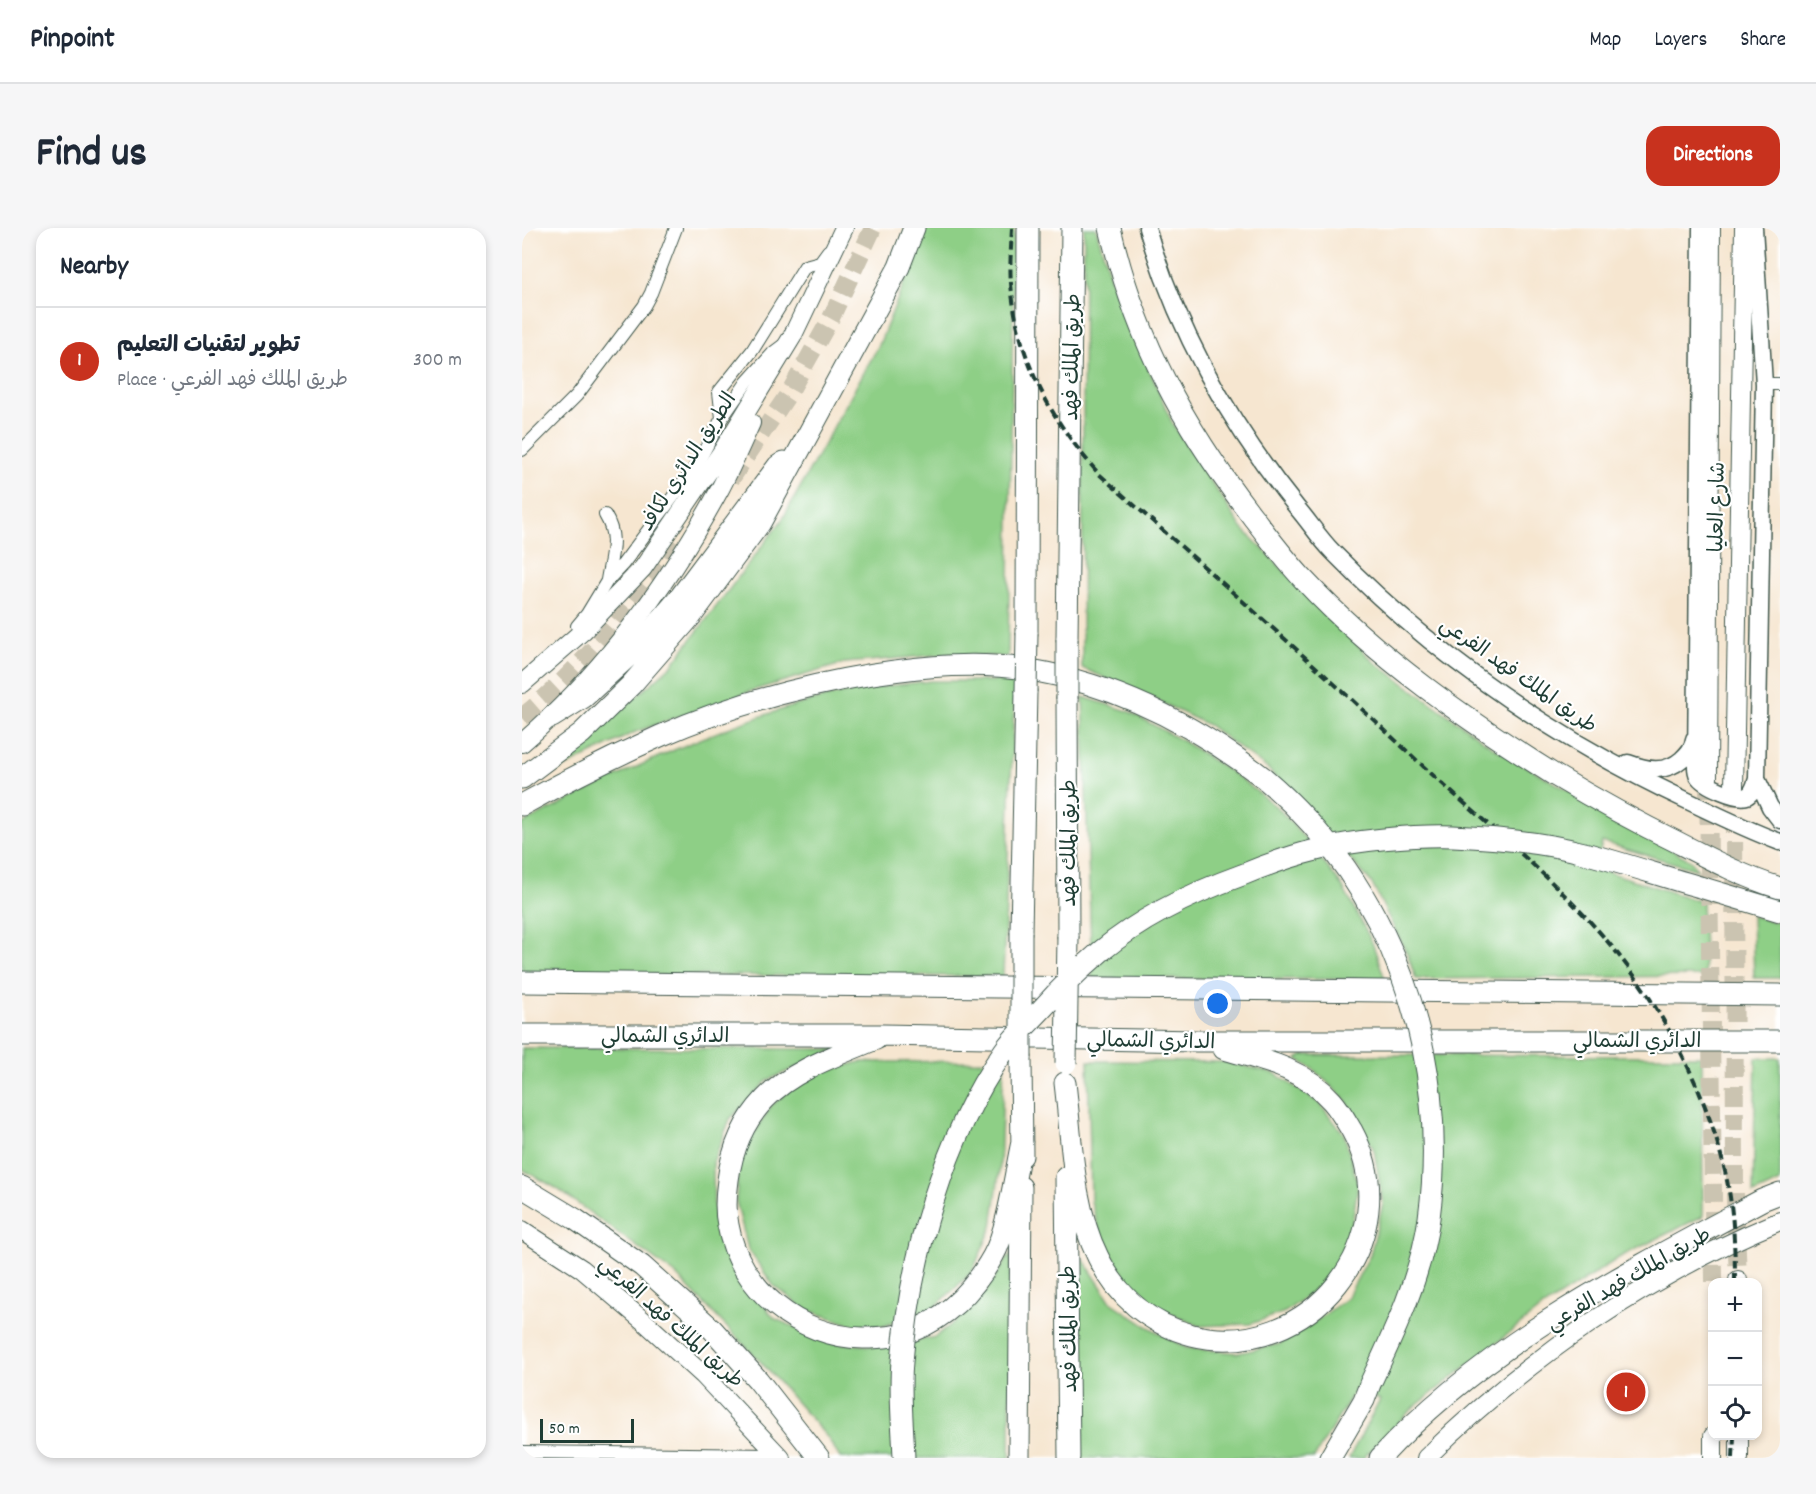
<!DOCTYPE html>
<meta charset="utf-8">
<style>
body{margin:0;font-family:Dekko,"Playpen Sans Arabic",sans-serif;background:#f6f6f7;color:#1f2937}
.controls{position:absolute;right:18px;bottom:18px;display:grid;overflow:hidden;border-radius:12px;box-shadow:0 3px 9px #0003}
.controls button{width:54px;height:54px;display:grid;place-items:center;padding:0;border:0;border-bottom:2px solid #e0e1e3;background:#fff;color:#1f2937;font:30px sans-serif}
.scale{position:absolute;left:18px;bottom:15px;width:94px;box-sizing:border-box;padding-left:6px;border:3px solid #1f3d34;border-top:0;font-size:16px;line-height:21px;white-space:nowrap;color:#1f3d34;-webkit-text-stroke:4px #fff;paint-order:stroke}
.you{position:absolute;left:696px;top:776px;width:21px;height:21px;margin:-15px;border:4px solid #fff;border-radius:50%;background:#1a73e8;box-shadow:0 0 0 9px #1a73e833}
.badge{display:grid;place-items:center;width:39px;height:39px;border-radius:50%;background:#c8321e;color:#fff;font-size:20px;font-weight:700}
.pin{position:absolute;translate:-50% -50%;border:3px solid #fff;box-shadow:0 2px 6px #0006}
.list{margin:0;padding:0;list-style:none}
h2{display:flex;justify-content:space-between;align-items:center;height:78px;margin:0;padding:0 24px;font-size:26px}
h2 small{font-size:20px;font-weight:400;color:#747a83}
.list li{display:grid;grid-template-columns:39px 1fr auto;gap:18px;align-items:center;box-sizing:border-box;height:108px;padding:0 24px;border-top:2px solid #e0e1e3}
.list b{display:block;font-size:22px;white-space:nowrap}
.list p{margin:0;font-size:20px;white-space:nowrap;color:#747a83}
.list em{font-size:20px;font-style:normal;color:#747a83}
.icon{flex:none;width:33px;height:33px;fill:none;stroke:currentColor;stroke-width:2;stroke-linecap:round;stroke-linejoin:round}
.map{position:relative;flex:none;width:1258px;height:1230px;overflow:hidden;border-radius:18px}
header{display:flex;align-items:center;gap:36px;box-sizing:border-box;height:84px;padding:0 30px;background:#fff;border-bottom:2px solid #e0e1e3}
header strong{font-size:28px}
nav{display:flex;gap:33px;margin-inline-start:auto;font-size:21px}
.intro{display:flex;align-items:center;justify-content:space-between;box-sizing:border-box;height:144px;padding:0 36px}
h1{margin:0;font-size:42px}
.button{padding:15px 27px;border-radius:18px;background:#c8321e;color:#fff;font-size:21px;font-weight:700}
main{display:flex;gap:36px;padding:0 36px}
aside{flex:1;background:#fff;border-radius:18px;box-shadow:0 3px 9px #0003}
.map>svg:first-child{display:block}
.green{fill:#8ecf86;stroke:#56865d;stroke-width:1.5}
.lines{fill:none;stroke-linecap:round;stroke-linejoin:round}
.primary-tunnel{stroke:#cbc4b1;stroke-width:18;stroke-dasharray:18 9;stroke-linecap:butt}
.street-casing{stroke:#3f564b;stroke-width:14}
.secondary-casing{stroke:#3f564b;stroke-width:19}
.primary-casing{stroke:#3f564b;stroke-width:20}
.highway-casing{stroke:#3f564b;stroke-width:23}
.street{stroke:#fff;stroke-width:12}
.secondary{stroke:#fff;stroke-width:16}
.primary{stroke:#fff;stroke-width:18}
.highway{stroke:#fff;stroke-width:21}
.rail{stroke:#1f3d34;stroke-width:4;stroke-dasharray:9 4.5;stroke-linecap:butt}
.highway-bridge-casing{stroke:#3f564b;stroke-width:23;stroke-linecap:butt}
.highway-bridge{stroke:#fff;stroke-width:21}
.labels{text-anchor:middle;stroke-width:4.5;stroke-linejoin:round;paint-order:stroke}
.street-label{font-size:21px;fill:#1f3d34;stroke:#fff}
</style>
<header>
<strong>Pinpoint</strong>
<nav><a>Map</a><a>Layers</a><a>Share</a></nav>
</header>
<div class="intro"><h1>Find us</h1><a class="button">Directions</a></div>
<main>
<aside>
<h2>Nearby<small></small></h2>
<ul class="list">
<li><span class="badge">1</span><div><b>تطوير لتقنيات التعليم</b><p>Place · طريق الملك فهد الفرعي</p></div><em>300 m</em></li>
</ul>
</aside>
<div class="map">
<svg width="1258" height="1230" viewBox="0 0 1258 1230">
<rect width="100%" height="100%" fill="#fff"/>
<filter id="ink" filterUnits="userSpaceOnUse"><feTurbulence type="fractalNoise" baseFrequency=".0167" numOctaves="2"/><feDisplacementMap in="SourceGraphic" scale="12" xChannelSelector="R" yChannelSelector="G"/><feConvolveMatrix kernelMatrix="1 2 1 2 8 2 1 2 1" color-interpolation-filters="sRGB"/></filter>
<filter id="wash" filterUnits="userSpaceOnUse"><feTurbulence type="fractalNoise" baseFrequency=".008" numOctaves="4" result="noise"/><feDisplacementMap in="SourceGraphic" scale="24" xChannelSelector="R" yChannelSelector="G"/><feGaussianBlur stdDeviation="1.35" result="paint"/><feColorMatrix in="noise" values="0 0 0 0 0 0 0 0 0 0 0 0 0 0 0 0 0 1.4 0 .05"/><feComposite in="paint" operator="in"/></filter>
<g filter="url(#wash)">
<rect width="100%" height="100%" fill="#f6e6d0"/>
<path class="green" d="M 404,0 L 492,0 L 486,429 L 427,426 L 323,435 L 232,462 L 113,504 L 23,549 L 149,438 L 260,292 L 357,117 Z
M 562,0 L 574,0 L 589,52 L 651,197 L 720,300 L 851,433 L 972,520 L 1168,632 L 1176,642 L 1080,614 L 1074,640 L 1180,674 L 1183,748 L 894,751 L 886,728 L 849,654 L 746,541 L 686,497 L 628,469 L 560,440 Z
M 408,453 L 493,453 L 481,748 L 0,747 L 0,596 C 101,544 202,493 313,467 C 344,460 377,457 408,453 Z
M 561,469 L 606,483 L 664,515 L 715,548 L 757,581 L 785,613 L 820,658 L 850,714 L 863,751 L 570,751 Z
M 1230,688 L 1258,695 L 1258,750 L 1232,750 Z
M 0,820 L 315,821 L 246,852 L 208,891 L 191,935 L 192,992 L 211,1041 L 253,1091 L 312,1115 L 366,1119 L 413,1109 L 455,1076 L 489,1025 L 488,1230 L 318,1230 L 305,1209 L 237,1132 L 154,1047 L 34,960 L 0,941 Z
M 781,827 L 1180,828 L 1181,988 L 1098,1029 L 1018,1081 L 890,1181 L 841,1230 L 827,1230 L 858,1172 L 835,1159 L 792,1230 L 557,1230 L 556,1065 L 559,1028 L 589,1074 L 623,1097 L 664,1120 L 717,1125 L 758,1116 L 786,1099 L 825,1070 L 848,1027 L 861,976 L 852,922 L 824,872 L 791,841 L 775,831 Z
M 1234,830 L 1258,830 L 1258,954 L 1231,966 Z
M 482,833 L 478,938 L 470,999 L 450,1044 L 413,1079 L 362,1098 L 333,1098 L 283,1081 L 251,1057 L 226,1021 L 214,973 L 217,931 L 249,878 L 285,848 L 338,834 Z
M 566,833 L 704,834 L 752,845 L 797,875 L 822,906 L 836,957 L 827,1015 L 802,1055 L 763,1084 L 728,1096 L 677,1098 L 631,1078 L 602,1047 L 579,1010 L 569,973 Z"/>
</g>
<g filter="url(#ink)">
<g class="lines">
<path class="primary-tunnel" d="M 209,251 L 267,165 L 309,90 L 351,0
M 0,489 C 62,439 112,375 160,313
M 1186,551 L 1192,1054
M 1212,560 L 1213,970 L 1216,1052"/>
<g class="street-casing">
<path id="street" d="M 1242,156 L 1258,156
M 200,190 L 197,164 L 230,123 L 283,38 L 298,34 L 306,23
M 0,222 L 55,167 L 122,78 L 129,65 L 154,0
M 83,287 C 97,310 89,327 85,352
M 55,398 L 65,386 L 85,353 L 101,336 L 174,238 L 200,190 L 225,154 L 252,124 L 260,118
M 0,1224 L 257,1227"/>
</g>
<g class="secondary-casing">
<path id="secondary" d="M 625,0 C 655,102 709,198 776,281 C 788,295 798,311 811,324 C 913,429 1037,513 1170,575 C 1199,589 1228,603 1258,614
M 1179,0 L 1174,539 C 1174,540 1175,548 1176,548 C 1181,557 1216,572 1225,568 C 1231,565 1233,557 1235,551 L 1242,156 L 1232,0
M 1106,535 C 1125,542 1143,546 1160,531 C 1166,525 1171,520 1172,511
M 1235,551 L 1248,579 L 1258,592"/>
</g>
<g class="primary-casing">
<path id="primary" d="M 0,456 L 61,403 L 121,340 L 201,222 L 270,109 L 322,0
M 0,515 C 81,445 147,355 198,261 C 209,240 219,217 229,195
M 1186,551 L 1189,0
M 1212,560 L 1222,0
M 0,1002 L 60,1041 L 124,1095 L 181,1147 L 259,1230
M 1216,1052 L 1216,1054
M 1217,1208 L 1217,1230
M 904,1230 C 1005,1130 1126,1047 1258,993
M 1191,1230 L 1191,1208"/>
</g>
<g class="highway-casing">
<path id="highway" d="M 588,0 C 614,112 661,198 730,288 C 747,310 764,333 783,353 C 855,430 945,492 1034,548 C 1074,572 1114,594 1155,614 C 1188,631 1222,649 1258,660
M 505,405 L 506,0
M 545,411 L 550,0
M 545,471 L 546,708
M 30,489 L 62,469 L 111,424 L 159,368 L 256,238 L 262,234
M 0,550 L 60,505 L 109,457 L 170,387 L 238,295 L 377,39 L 392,0
M 0,577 C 45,552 91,529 138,508 C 206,478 279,458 351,446 C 403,438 457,433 509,442 C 595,457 673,497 742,550
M 1178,659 L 1258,683
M 499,704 L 504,464
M 0,754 L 1258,767
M 0,807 L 361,807 L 675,813 L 1258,813
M 354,811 C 316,827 272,841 243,871 C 221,894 210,921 206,952 C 204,966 203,983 206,997 C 217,1061 277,1109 341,1110 C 356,1110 375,1109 390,1103 C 426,1089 452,1062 471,1028 C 486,1002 493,945 500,914
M 499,830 L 500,928
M 543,855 C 550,912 550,977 576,1029 C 595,1068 627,1096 670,1107 C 786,1136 888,1010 830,903 C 824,893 818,882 810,873 C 782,841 741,832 702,821
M 544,949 L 547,1230
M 0,959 L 53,991 L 120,1038 L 190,1101 L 236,1152 L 297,1230
M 497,1230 L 499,959
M 808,1230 L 842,1172 L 848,1156
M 858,1230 C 964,1115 1105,1044 1240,972 L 1258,965"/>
</g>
<use href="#street" class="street"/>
<use href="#secondary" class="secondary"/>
<use href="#primary" class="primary"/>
<use href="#highway" class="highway"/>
<path class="rail" d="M 490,0 C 489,22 487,43 490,65 C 498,136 530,193 577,246 C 686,342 796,439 902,539 C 966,598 1036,653 1091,720 C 1147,788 1194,882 1208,969 C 1212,998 1213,1026 1213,1054
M 1211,1230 L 1212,1208"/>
<g class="highway-bridge-casing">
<path id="highway-bridge" d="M 504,464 L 505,405
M 545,471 L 545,411
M 742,550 C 868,657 929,825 907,990 C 899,1048 873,1103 848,1156
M 499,704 L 499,830
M 544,835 L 546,708
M 382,1230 C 381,1199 377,1165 380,1134 C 388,1030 422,909 482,823 C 492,808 506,796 518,783 C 537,762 557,742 578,724 C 619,690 670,665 720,647 C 744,637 769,628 794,622 C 832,612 892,607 931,608 C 974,610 1021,614 1062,625 C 1101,635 1139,648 1178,659"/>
</g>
<use href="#highway-bridge" class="highway-bridge"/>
</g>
</g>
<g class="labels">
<g class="street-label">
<text transform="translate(549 129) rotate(-89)" y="7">طريق الملك فهد</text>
<text transform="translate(165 233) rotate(-57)" y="7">الطريق الدائري لكافد</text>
<text transform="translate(1194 279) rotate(-89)" y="7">شارع العليا</text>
<text transform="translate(997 446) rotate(35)" y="7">طريق الملك فهد الفرعي</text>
<text transform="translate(546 615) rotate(-90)" y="7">طريق الملك فهد</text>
<text x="143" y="814">الدائري الشمالي</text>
<text transform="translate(629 812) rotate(1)" y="7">الدائري الشمالي</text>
<text x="1115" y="819">الدائري الشمالي</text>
<text transform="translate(1106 1050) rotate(-30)" y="7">طريق الملك فهد الفرعي</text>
<text transform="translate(150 1093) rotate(42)" y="7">طريق الملك فهد الفرعي</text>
<text transform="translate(546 1101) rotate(-91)" y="7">طريق الملك فهد</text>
</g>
</g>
</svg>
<div class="controls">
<button>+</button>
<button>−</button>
<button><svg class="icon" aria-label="locate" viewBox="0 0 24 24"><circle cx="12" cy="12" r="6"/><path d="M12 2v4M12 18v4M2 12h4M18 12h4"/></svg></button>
</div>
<div class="scale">50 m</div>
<div class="you"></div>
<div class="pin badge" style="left:1104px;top:1164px">1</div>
</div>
</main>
